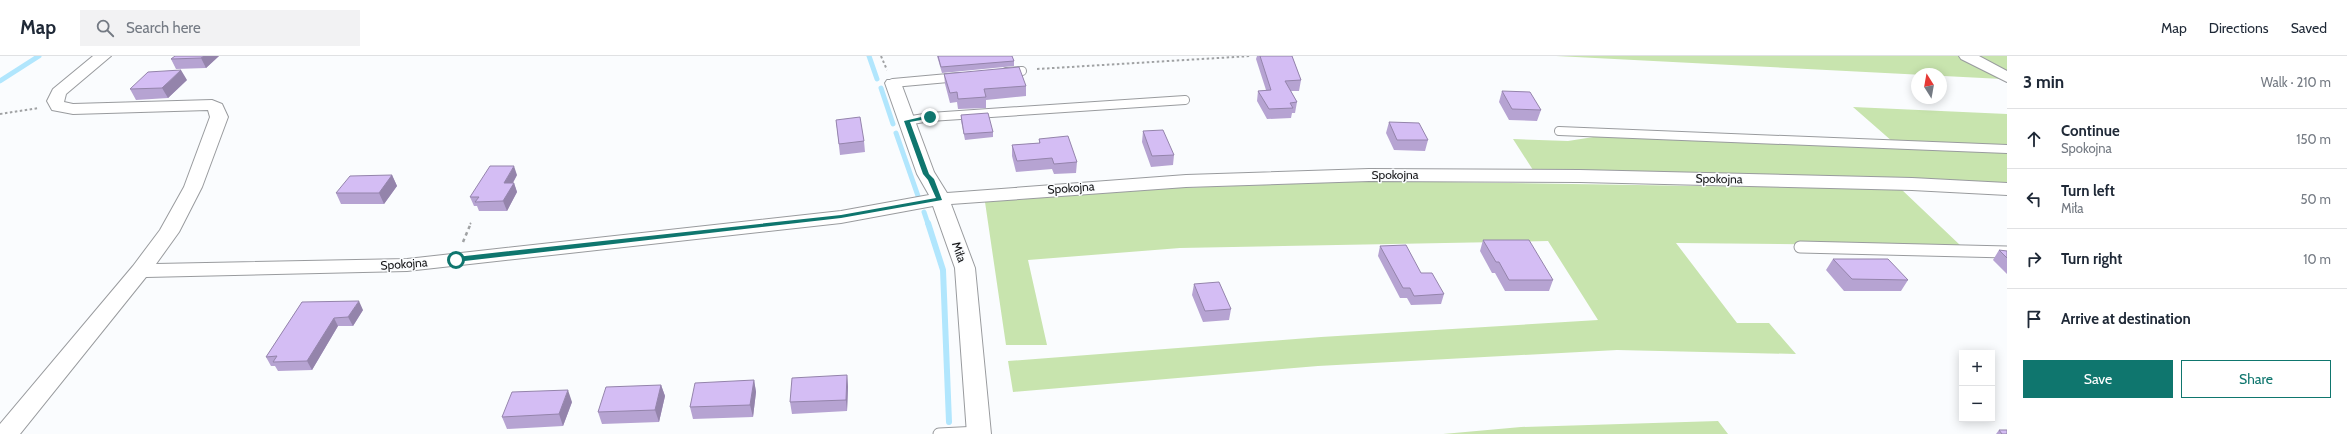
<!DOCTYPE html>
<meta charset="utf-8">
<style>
body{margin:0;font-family:Cabin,sans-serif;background:#f2f2f3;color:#1f2937}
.controls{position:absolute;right:12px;bottom:12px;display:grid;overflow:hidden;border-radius:0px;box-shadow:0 2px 10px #0003}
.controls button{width:36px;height:36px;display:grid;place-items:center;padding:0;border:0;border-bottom:1px solid #e0e1e3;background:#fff;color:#1f2937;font:20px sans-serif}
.compass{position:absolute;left:1911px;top:12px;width:36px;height:36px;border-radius:50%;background:#fff;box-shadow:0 2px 10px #0003;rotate:349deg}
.stop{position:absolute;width:12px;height:12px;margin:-9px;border:3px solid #0f766e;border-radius:50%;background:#fff}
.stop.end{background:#0f766e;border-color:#fff;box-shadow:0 1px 4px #0008}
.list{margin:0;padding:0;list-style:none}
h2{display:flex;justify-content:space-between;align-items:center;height:52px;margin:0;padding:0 16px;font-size:17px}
h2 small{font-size:13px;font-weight:400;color:#747a83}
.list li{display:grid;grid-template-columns:26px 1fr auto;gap:12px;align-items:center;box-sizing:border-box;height:60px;padding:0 16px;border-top:1px solid #e0e1e3}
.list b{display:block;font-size:15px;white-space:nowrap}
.list p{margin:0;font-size:13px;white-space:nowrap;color:#747a83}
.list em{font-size:13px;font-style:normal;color:#747a83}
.actions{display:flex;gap:8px;padding:12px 16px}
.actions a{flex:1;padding:9px 0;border:1px solid #0f766e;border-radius:0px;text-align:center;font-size:14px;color:#0f766e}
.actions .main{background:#0f766e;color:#fff}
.icon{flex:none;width:22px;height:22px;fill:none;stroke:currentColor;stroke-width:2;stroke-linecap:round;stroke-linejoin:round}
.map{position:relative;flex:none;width:2007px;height:378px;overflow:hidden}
header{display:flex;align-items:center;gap:24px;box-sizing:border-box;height:56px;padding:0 20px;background:#fff;border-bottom:1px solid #e0e1e3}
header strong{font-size:19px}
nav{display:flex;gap:22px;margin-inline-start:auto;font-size:14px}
.search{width:280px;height:36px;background:#f2f2f3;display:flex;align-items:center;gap:10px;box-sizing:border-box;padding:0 14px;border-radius:0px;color:#747a83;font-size:15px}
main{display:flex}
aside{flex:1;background:#fff}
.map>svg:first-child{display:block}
.green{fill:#c8e4ae}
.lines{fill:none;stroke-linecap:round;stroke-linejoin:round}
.stream-far1{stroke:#b1e6fd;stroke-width:5}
.stream{stroke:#b1e6fd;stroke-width:6}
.lane-far1-casing{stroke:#999b9e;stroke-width:10}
.lane-casing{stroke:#999b9e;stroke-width:13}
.street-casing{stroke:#999b9e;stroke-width:2}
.path-far1{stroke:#a0a2a4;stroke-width:2;stroke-dasharray:2.5 2.5;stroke-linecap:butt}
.path{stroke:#a0a2a4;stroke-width:2.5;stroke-dasharray:3.5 3.5;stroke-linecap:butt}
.lane-far1{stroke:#fff;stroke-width:8}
.lane{stroke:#fff;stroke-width:11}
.street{fill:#fff;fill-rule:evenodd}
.wall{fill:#b6a3d2}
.shaded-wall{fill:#9484ab}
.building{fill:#d4bdf4;stroke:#9484ab}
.route{fill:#0f766e}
.labels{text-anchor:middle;stroke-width:3;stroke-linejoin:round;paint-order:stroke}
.street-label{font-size:12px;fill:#161618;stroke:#fafcfe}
</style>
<header>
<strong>Map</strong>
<div class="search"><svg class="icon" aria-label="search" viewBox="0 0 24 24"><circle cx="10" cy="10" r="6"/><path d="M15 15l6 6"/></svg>Search here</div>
<nav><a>Map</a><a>Directions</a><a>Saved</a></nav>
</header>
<main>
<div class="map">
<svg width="2007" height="378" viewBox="0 0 2007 378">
<rect width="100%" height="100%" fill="#fafcfe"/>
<path class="green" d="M 1556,0 L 1959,0 L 2002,23 Z
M 1976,0 L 2007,0 L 2007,16 Z
M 1853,51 L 2007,58 L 2007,90 L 1893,86 Z
M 1600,80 L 2007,96 L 2007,127 L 1533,114 L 1513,83 L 1568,85 Z
M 1376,125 L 1901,133 L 1961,190 L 1676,187 L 1737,267 L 1769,267 L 1796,298 L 1617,294 L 1318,310 L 1013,336 L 1008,305 L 1321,281 L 1598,264 L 1548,185 L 1180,192 L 1028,204 L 1047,289 L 1006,289 L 985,146 L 1176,132 Z
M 1718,365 L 1728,378 L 1443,378 L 1521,371 Z"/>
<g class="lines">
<path class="stream-far1" d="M 869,0 L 877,23
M 0,25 L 39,0
M 881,32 L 893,68
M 896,77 L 918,140
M 924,156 L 928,168"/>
<path class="stream" d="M 928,167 L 943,214 L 949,366"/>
<g class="lane-far1-casing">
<path id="lane-far1" d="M 1006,16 L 1022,15
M 893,27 L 959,21
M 906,65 L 930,61 L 1185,44
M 1559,75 L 2007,93"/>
</g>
<g class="lane-casing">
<path id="lane" d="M 1800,191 L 2007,196
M 939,378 L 979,376"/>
</g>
<g class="street-casing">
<path id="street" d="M 93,0 L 111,0 L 66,38 L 64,46 L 73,48 L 212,44 L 222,48 L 228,61 L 202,131 L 179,176 L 156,208 L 407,203 L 841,155 L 929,139 L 917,118 L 885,27 L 887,24 L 899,24 L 901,27 L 934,116 L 947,137 L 1186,119 L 1369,113 L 1580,114 L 1912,122 L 2007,127 L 2007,139 L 1912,134 L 1580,126 L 1369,125 L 1186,131 L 951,148 L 975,212 L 991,378 L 967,378 L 955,212 L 933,150 L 841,167 L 407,215 L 146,221 L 20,378 L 0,378 L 0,368 L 133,210 L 160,174 L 184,131 L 210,61 L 208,54 L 73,58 L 52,54 L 47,45 L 53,33 Z
M 1959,0 L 1979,0 L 2007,15 L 2007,26 L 1961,3 Z"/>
</g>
<path class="path-far1" d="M 881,0 L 887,14
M 1037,13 L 1251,0
M 0,58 L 39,52
M 470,168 L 471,167"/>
<path class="path" d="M 463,186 L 471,167"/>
<use href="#lane-far1" class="lane-far1"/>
<use href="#lane" class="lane"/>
<use href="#street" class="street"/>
</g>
<path class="wall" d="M 175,0 L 219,0 L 206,12 L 176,13 L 171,3 Z
M 937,0 L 1012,0 L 1014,5 L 1014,10 L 942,17 Z
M 1257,0 L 1292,0 L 1301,24 L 1299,35 L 1291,35 L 1297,46 L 1295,57 L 1292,57 L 1291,62 L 1267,63 L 1257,45 L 1258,35 L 1266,34 L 1256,3 Z
M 944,18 L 1026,30 L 1026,40 L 986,44 L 986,52 L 958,53 L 957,46 L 950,47 L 945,28 Z
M 187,24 L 168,42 L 136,44 L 130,33 Z
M 1502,35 L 1541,54 L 1537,65 L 1509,64 L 1499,46 Z
M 961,59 L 993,76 L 993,81 L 965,84 L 961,65 Z
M 836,64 L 864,85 L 865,96 L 840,99 Z
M 1389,66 L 1428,84 L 1425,95 L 1394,94 L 1386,77 Z
M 1143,75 L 1174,99 L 1173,109 L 1151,111 L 1142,86 Z
M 1039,83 L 1077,106 L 1076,117 L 1054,118 L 1052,113 L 1016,116 L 1012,100 L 1012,89 L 1039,87 Z
M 392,119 L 397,130 L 384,148 L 341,148 L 336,137 Z
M 517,119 L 513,127 L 514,127 L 517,136 L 507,155 L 479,155 L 477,150 L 474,150 L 470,141 Z
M 1483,184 L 1553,224 L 1549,235 L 1505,235 L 1495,217 L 1492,217 L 1480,195 Z
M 1380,190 L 1421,217 L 1444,238 L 1441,248 L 1411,249 L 1407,242 L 1400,242 L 1378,200 Z
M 1999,194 L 2007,195 L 2007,218 L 1993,204 Z
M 1833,203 L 1908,224 L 1901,235 L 1844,235 L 1826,214 Z
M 1194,228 L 1231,253 L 1229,264 L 1203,266 L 1192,239 Z
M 302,246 L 363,254 L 353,270 L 338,270 L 312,314 L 278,315 L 275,310 L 271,310 L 266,301 Z
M 847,319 L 848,331 L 847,355 L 792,358 L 790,346 Z
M 754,324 L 756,336 L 753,361 L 693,363 L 690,351 Z
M 661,329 L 665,340 L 659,366 L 602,368 L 598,356 Z
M 572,346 L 563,370 L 507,373 L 502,361 Z
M 1999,374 L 2007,378 L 1996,378 Z"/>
<path class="shaded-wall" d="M 204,0 L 219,0 L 206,12 L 201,2 Z
M 181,14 L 187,24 L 168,42 L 162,32 Z
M 514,110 L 517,119 L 507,137 L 504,127 Z
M 392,119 L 397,130 L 384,148 L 379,137 Z
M 514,127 L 517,136 L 507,155 L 503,145 Z
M 359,245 L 363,254 L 353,270 L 348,261 Z
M 334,262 L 338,270 L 312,314 L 307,305 Z
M 847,319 L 848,331 L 847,355 L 846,344 Z
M 754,324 L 756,336 L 753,361 L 750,349 Z
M 661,329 L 665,340 L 659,366 L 655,354 Z
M 568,334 L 572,346 L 563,370 L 559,358 Z"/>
<path class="building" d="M 175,0 L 204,0 L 201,2 L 171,3 Z
M 938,0 L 1012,0 L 1014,5 L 941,11 Z
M 1260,0 L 1292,0 L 1301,24 L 1285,25 L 1297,46 L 1290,47 L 1293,52 L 1269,53 L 1258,35 L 1271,34 Z
M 1019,11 L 1026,30 L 984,33 L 986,41 L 958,43 L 957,36 L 950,37 L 944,18 Z
M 181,14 L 162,32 L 130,33 L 148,16 Z
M 1502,35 L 1530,36 L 1541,54 L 1512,53 Z
M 988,57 L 993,76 L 964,78 L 961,59 Z
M 860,61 L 864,85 L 839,88 L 836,64 Z
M 1389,66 L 1419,67 L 1428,84 L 1397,84 Z
M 1163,74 L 1174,99 L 1152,100 L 1143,75 Z
M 1068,80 L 1077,106 L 1054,108 L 1052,102 L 1017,105 L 1012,89 L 1040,87 L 1039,83 Z
M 490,110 L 514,110 L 504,127 L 514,127 L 503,145 L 475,146 L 479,141 L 470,141 Z
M 392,119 L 379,137 L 336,137 L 350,120 Z
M 1483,184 L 1529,184 L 1553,224 L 1509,224 L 1499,206 L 1496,206 Z
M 1406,189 L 1421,217 L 1432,217 L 1444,238 L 1414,240 L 1410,232 L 1403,232 L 1380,190 Z
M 1999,194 L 2007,195 L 2007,202 Z
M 1833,203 L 1888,203 L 1908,224 L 1852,223 Z
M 1219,226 L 1231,253 L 1205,255 L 1194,228 Z
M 359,245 L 348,261 L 334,262 L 307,305 L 273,306 L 277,300 L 266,301 L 302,246 Z
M 847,319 L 846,344 L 790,346 L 792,322 Z
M 754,324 L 750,349 L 690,351 L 695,327 Z
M 661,329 L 655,354 L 598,356 L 606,331 Z
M 568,334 L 559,358 L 502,361 L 512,336 Z
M 1999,374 L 2007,374 L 2007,378 L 2002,378 Z"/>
<path class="route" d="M 930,59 L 932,62 L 910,66 L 929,118 L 934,123 L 942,144 L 841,162 L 456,206 L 452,204 L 456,201 L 841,159 L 936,142 L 928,124 L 923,118 L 904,65 Z"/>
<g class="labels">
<g class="street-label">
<text x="1395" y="123">Spokojna</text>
<text transform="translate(1719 123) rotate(1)" y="4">Spokojna</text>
<text transform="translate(1071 132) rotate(-4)" y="4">Spokojna</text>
<text transform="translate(959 196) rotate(70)" y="4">Miła</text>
<text transform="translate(404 208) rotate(-4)" y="4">Spokojna</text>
</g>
</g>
</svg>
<div class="controls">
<button>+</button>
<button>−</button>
</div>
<svg class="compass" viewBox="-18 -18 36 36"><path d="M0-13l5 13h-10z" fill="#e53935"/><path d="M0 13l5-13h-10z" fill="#747a83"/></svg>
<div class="stop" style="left:456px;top:204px"></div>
<div class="stop end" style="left:930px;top:61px"></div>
</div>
<aside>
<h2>3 min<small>Walk · 210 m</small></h2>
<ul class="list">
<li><svg class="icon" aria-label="ahead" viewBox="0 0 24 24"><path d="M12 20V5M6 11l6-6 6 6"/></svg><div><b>Continue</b><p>Spokojna</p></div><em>150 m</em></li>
<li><svg class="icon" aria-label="left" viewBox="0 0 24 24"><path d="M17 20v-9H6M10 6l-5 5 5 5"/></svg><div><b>Turn left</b><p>Miła</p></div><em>50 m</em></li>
<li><svg class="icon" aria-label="right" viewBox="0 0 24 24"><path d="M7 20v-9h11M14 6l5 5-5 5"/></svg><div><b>Turn right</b></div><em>10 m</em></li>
<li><svg class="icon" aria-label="arrive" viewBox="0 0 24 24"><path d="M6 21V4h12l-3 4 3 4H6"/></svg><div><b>Arrive at destination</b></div></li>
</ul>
<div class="actions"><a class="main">Save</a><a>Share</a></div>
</aside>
</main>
